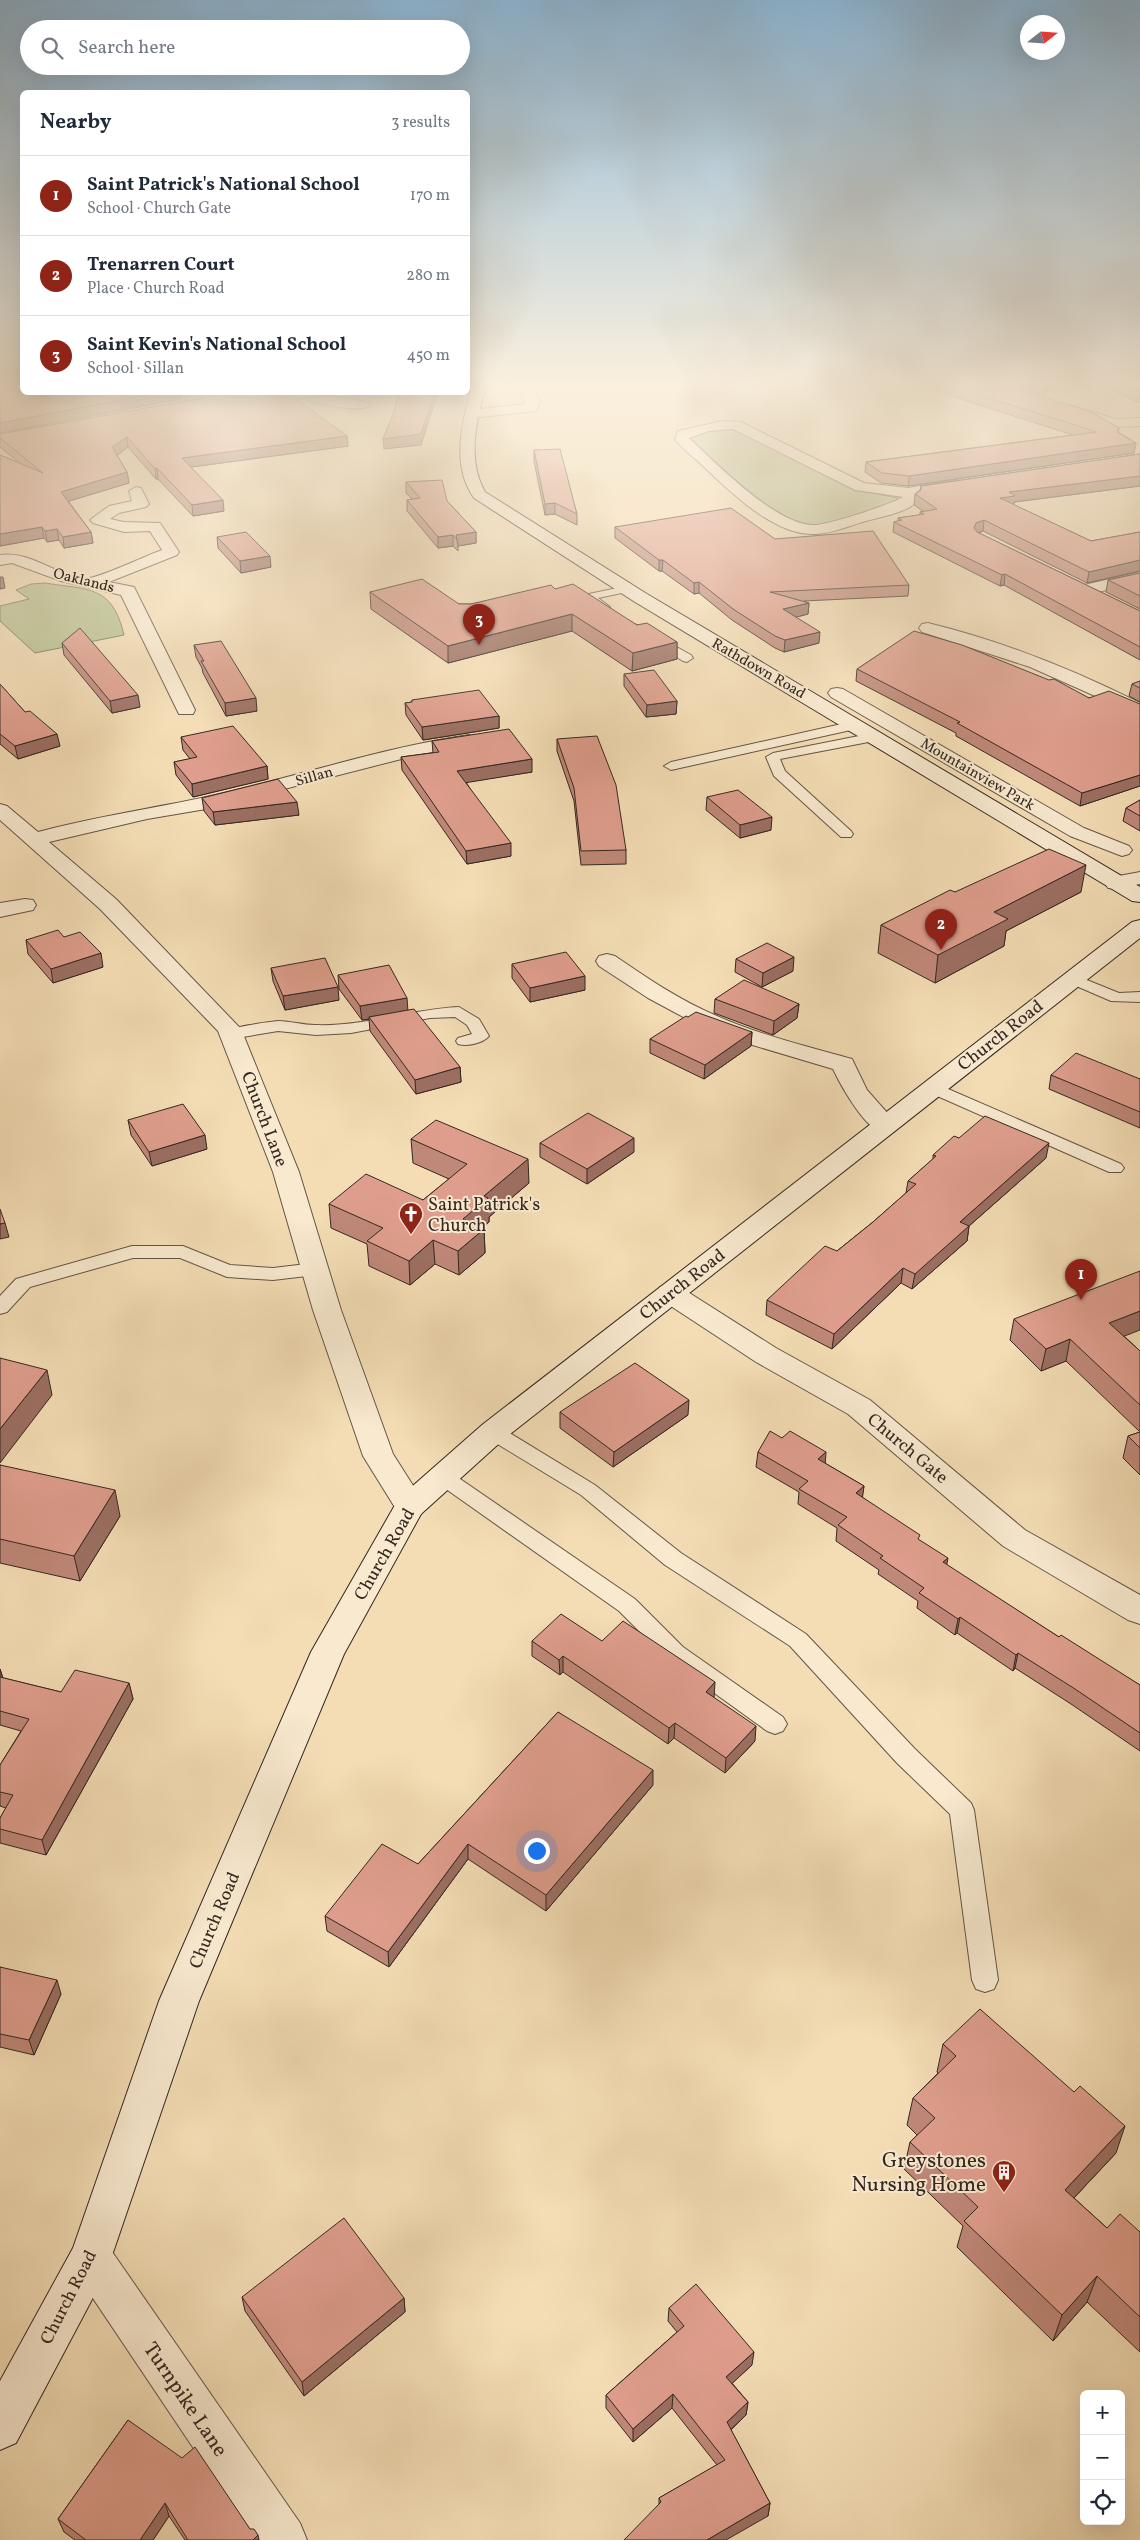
<!DOCTYPE html>
<meta charset="utf-8">
<style>
body{margin:0;font-family:Vollkorn,serif;background:#f2f2f3;color:#1f2937}
.controls{position:absolute;right:15px;bottom:15px;display:grid;overflow:hidden;border-radius:8px;box-shadow:0 5px 20px #0002}
.controls button{width:45px;height:45px;display:grid;place-items:center;padding:0;border:0;border-bottom:1px solid #e0e1e3;background:#fff;color:#1f2937;font:25px sans-serif}
.compass{position:absolute;left:1020px;top:15px;width:45px;height:45px;border-radius:50%;background:#fff;box-shadow:0 5px 20px #0002;rotate:73deg}
.you{position:absolute;left:536px;top:1850px;width:18px;height:18px;margin:-12px;border:4px solid #fff;border-radius:50%;background:#1a73e8;box-shadow:0 0 0 8px #1a73e833}
.badge{display:grid;place-items:center;width:32px;height:32px;border-radius:50%;background:#8f2418;color:#fff;font-size:16px;font-weight:700}
.pin{position:absolute;translate:-50% -41px;filter:drop-shadow(0 1px 2px #0008)}
.pin::after{content:'';position:absolute;top:26px;width:18px;height:15px;background:inherit;clip-path:polygon(0 0,100% 0,50% 100%)}
.list{margin:0;padding:0;list-style:none}
h2{display:flex;justify-content:space-between;align-items:center;height:65px;margin:0;padding:0 20px;font-size:21px}
h2 small{font-size:16px;font-weight:400;color:#747a83}
.list li{display:grid;grid-template-columns:32px 1fr auto;gap:15px;align-items:center;box-sizing:border-box;height:80px;padding:0 20px;border-top:1px solid #e0e1e3}
.list b{display:block;font-size:19px;white-space:nowrap}
.list p{margin:0;font-size:16px;white-space:nowrap;color:#747a83}
.list em{font-size:16px;font-style:normal;color:#747a83}
.icon{flex:none;width:28px;height:28px;fill:none;stroke:currentColor;stroke-width:2;stroke-linecap:round;stroke-linejoin:round}
.map{position:relative;flex:none;width:1140px;height:2540px;overflow:hidden}
.search{position:absolute;background:#fff;box-shadow:0 5px 20px #0002;left:20px;top:20px;width:450px;height:55px;display:flex;align-items:center;gap:12px;box-sizing:border-box;padding:0 18px;border-radius:28px;color:#747a83;font-size:19px}
.panel{position:absolute;background:#fff;box-shadow:0 5px 20px #0002;left:20px;top:90px;width:450px;height:305px;border-radius:8px}
.map>svg:first-child{display:block}
.green{fill:#b8c290;stroke:#767558}
.lines{fill:none;stroke-linecap:round;stroke-linejoin:round}
.service-casing{stroke:#645545;stroke-width:2}
.minor-casing{stroke:#645545;stroke-width:2}
.secondary-casing{stroke:#342820;stroke-width:2}
.service{fill:#f8e9cf;fill-rule:evenodd}
.minor{fill:#f8e9cf;fill-rule:evenodd}
.secondary{fill:#f8e9cf;fill-rule:evenodd}
.wall{fill:#c08879;stroke:#342820}
.shaded-wall{fill:#9c6f63;stroke:#342820}
.building{fill:#df9e8d;stroke:#342820}
.labels{text-anchor:middle;stroke-width:4;stroke-linejoin:round;paint-order:stroke}
.far-street-label{font-size:15px;fill:#342820;stroke:#f8e9cf}
.street-label{font-size:18px;fill:#342820;stroke:#f8e9cf}
.poi-label{font-size:18px;fill:#342820;stroke:#f8e9cf;text-anchor:start}
.near-poi-label{font-size:21px;fill:#342820;stroke:#f8e9cf;text-anchor:end}
.near-street-label{font-size:21px;fill:#342820;stroke:#f8e9cf}
</style>
<div class="map">
<svg width="1140" height="2540" viewBox="0 0 1140 2540">
<rect width="100%" height="100%" fill="#f4ddb5"/>
<filter id="stains"><feTurbulence type="fractalNoise" baseFrequency=".004" numOctaves="4"/><feColorMatrix values="0 0 0 0 .2 0 0 0 0 .09 0 0 0 0 .02 0 0 0 .5 -.17"/></filter>
<radialGradient id="worn" r=".72"><stop offset=".6" stop-color="#630" stop-opacity="0"/><stop offset="1" stop-color="#630" stop-opacity=".3"/></radialGradient>
<path class="green" d="M 725,427 L 742,431 L 857,490 L 898,498 L 896,501 C 877,507 834,525 816,526 C 779,527 718,463 690,439 L 690,432 Z
M 45,583 C 89,590 112,585 124,635 L 35,653 L 0,621 L 0,606 L 29,599 L 16,590 L 31,584 Z"/>
<g class="lines">
<g class="service-casing">
<path id="service" d="M 627,586 L 633,589 L 631,591 L 598,598 L 610,607 L 610,611 L 602,611 L 582,597 L 584,595 Z
M 655,635 L 691,655 L 693,658 L 687,662 L 683,661 L 651,642 L 649,639 Z
M 855,721 L 860,722 L 861,725 L 860,728 L 671,770 L 664,766 L 671,762 Z
M 874,733 L 879,734 L 880,737 L 879,740 L 780,759 L 785,771 L 851,831 L 853,834 L 851,837 L 841,837 L 774,776 L 766,757 L 773,753 Z
M 1072,974 L 1119,993 L 1140,992 L 1140,1002 L 1111,1001 L 1067,982 L 1064,979 L 1067,976 Z
M 459,1007 L 479,1019 L 489,1036 C 483,1043 467,1047 458,1044 L 456,1041 L 458,1038 L 472,1034 L 467,1025 L 455,1017 L 430,1018 L 351,1033 L 316,1035 L 278,1031 L 231,1039 L 223,1034 C 227,1027 268,1022 278,1021 C 290,1021 303,1025 315,1025 C 364,1027 411,1009 459,1007 Z
M 932,1082 L 1121,1164 L 1124,1168 L 1121,1172 L 1109,1172 L 926,1091 L 924,1087 L 926,1083 Z
M 132,1246 L 183,1246 L 230,1265 L 273,1268 L 315,1263 L 322,1265 L 324,1269 L 322,1273 L 315,1275 L 273,1280 L 227,1277 L 180,1258 L 133,1258 L 30,1287 L 7,1312 L 0,1314 L 0,1296 L 16,1279 Z
M 493,1425 L 500,1427 L 595,1485 L 681,1553 L 806,1634 L 915,1749 L 971,1803 L 974,1810 L 998,1980 L 994,1989 L 985,1992 L 976,1989 L 972,1980 L 950,1814 L 897,1763 L 790,1646 L 665,1565 L 581,1495 L 486,1437 L 483,1432 L 486,1427 Z
M 443,1469 L 450,1472 L 635,1599 L 683,1647 L 783,1717 L 787,1724 L 783,1731 L 775,1734 L 767,1731 L 667,1659 L 619,1611 L 436,1482 L 432,1477 L 436,1472 Z"/>
</g>
<g class="minor-casing">
<path id="minor" d="M 524,384 L 538,384 L 536,395 L 540,402 L 536,411 L 472,418 L 465,414 L 472,410 L 525,404 L 522,395 Z
M 177,392 L 193,392 L 206,403 L 204,406 L 194,406 Z
M 290,392 C 300,392 367,400 371,404 C 362,415 300,402 290,392 Z
M 1070,405 L 1115,419 L 1140,418 L 1140,426 L 1114,427 L 1065,412 L 1063,409 Z
M 722,421 L 741,422 L 864,483 L 908,488 L 958,480 L 965,484 L 958,488 L 917,495 L 919,499 C 910,512 884,516 870,520 C 852,524 833,534 814,534 C 774,536 727,489 700,463 C 691,455 681,448 675,439 L 678,431 ZM 733,429 L 855,490 L 903,497 C 889,505 826,526 812,525 C 774,523 717,464 689,438 L 709,431 Z
M 136,487 L 141,488 L 149,504 L 146,507 L 119,513 L 110,519 L 124,522 L 160,523 L 179,552 L 177,555 L 109,582 L 134,587 L 136,591 L 195,710 L 193,714 L 179,714 L 177,710 L 121,595 L 61,581 L 12,563 L 0,565 L 0,555 C 32,550 59,579 89,578 C 101,577 148,555 162,550 L 150,531 L 124,532 L 93,523 L 90,520 L 109,506 L 132,501 L 129,491 Z
M 1140,572 L 1140,582 L 1086,595 L 1078,590 L 1080,586 Z
M 928,623 C 1002,641 1072,669 1140,703 L 1140,716 L 1030,667 L 922,632 L 919,628 L 922,624 Z
M 837,688 L 843,689 L 1084,828 L 1129,846 L 1132,850 L 1129,854 L 1122,856 L 1070,836 L 831,697 L 828,693 L 831,689 Z
M 469,735 L 476,737 L 478,741 L 476,745 L 421,754 L 206,809 L 147,819 L 49,842 L 116,899 L 241,1029 L 299,1172 L 341,1310 L 393,1454 L 426,1506 L 421,1514 L 410,1517 L 399,1514 L 363,1456 L 313,1310 L 273,1172 L 218,1031 L 100,909 L 0,820 L 0,804 L 7,806 L 38,832 C 93,817 150,809 206,797 C 294,778 379,748 469,735 Z
M 1140,872 L 1140,884 L 1116,889 L 1108,888 L 1105,883 L 1108,878 Z
M 25,899 L 33,900 L 36,905 L 33,910 L 0,917 L 0,903 Z
M 607,954 L 615,956 C 647,978 681,1001 717,1016 C 760,1035 806,1046 852,1059 L 867,1090 L 898,1125 L 894,1130 C 888,1132 884,1133 879,1131 C 863,1125 840,1084 833,1069 L 749,1044 L 700,1026 L 648,998 L 599,966 L 596,961 L 599,956 Z
M 670,1284 L 680,1287 L 776,1348 L 870,1400 L 1025,1530 L 1140,1595 L 1140,1624 L 1128,1620 L 1003,1546 L 848,1414 L 756,1362 L 660,1299 L 656,1293 L 660,1287 Z
M 91,2236 L 106,2243 L 300,2523 L 307,2540 L 255,2540 L 76,2273 L 69,2258 L 76,2243 Z"/>
</g>
<g class="secondary-casing">
<path id="secondary" d="M 472,384 L 486,384 C 477,420 466,458 485,492 L 647,594 L 1140,887 L 1140,902 L 1132,901 L 635,602 L 474,498 C 450,464 463,421 472,384 Z
M 1140,920 L 1140,938 L 504,1439 L 421,1514 L 344,1654 L 199,2001 L 106,2273 L 16,2443 L 0,2450 L 0,2381 L 73,2248 L 159,2001 L 311,1652 L 399,1498 L 482,1425 L 1132,922 Z"/>
</g>
<use href="#service" class="service"/>
<use href="#minor" class="minor"/>
<use href="#secondary" class="secondary"/>
</g>
<path class="wall" d="M 914,384 L 1002,384 L 1119,428 L 1118,432 L 1136,443 L 1134,453 L 908,486 L 881,483 L 865,472 L 866,462 L 1073,435 Z
M 1010,384 L 1051,384 L 1045,395 Z
M 1100,384 L 1140,384 L 1140,403 Z
M 0,434 L 347,436 L 348,446 L 191,467 L 224,511 L 193,516 L 158,479 L 156,479 L 128,447 L 117,455 L 127,472 L 129,483 L 68,501 L 91,532 L 93,543 L 64,548 L 59,540 L 47,542 L 44,538 L 0,546 L 0,455 L 21,464 L 0,447 Z
M 534,450 L 577,514 L 577,525 L 555,514 L 545,515 L 534,461 Z
M 1140,454 L 1140,486 L 1014,502 L 1014,505 L 1091,541 L 1140,532 L 1140,571 L 1087,583 L 983,531 L 979,533 L 1140,611 L 1140,660 L 1004,585 L 1000,586 L 893,532 L 894,522 L 898,521 L 898,518 L 920,515 L 920,512 L 923,511 L 914,505 L 915,494 L 920,490 L 921,486 Z
M 406,482 L 447,501 L 476,532 L 476,543 L 458,546 L 458,551 L 453,546 L 438,548 L 407,511 L 407,500 L 412,499 L 406,493 Z
M 615,527 L 775,539 L 909,585 L 908,596 L 804,601 L 809,603 L 808,614 L 796,617 L 819,643 L 784,652 L 775,648 L 732,620 L 699,593 L 694,594 L 662,571 L 659,571 L 615,538 Z
M 217,537 L 271,567 L 241,573 L 218,548 Z
M 1140,573 L 1140,609 L 1106,592 L 1108,580 Z
M 555,589 L 677,642 L 677,659 L 632,671 L 572,631 L 448,663 L 371,609 L 370,592 L 459,604 L 471,604 Z
M 62,643 L 140,707 L 112,713 L 64,655 Z
M 194,645 L 257,711 L 226,716 L 203,673 L 202,668 L 196,657 Z
M 857,669 L 1140,704 L 1140,786 L 1080,806 L 956,736 L 956,733 L 856,681 Z
M 624,674 L 677,701 L 676,714 L 646,717 L 624,686 Z
M 1140,681 L 1140,702 L 1129,696 L 1132,684 Z
M 0,684 L 25,712 L 60,746 L 18,759 L 0,744 Z
M 412,700 L 499,716 L 499,728 L 423,740 L 406,715 L 405,703 L 412,702 Z
M 181,737 L 267,766 L 268,779 L 193,797 L 176,775 L 174,762 L 190,759 L 183,750 Z
M 557,739 L 626,850 L 626,864 L 581,865 L 574,801 L 557,751 Z
M 432,741 L 532,772 L 466,782 L 511,856 L 467,864 L 402,770 L 401,757 L 433,753 Z
M 707,797 L 771,830 L 740,838 L 706,810 Z
M 202,798 L 299,815 L 215,825 L 204,811 Z
M 1140,800 L 1140,831 L 1123,821 L 1126,808 Z
M 955,892 L 1081,892 L 1006,931 L 1004,946 L 935,983 L 878,953 L 881,925 Z
M 64,937 L 103,967 L 53,983 L 28,954 L 26,940 Z
M 736,959 L 793,971 L 762,987 L 735,972 Z
M 512,964 L 585,990 L 530,1002 L 512,978 Z
M 271,968 L 339,1000 L 285,1010 L 273,981 Z
M 338,975 L 407,1010 L 460,1067 L 461,1082 L 416,1094 L 370,1031 L 369,1019 L 362,1020 L 339,989 Z
M 715,999 L 799,1004 L 797,1018 L 773,1035 L 714,1013 Z
M 752,1032 L 751,1046 L 704,1079 L 650,1053 L 650,1039 Z
M 1051,1075 L 1140,1079 L 1140,1128 L 1049,1089 Z
M 128,1120 L 207,1149 L 152,1166 L 131,1135 Z
M 959,1138 L 1046,1158 L 969,1226 L 967,1241 L 912,1289 L 901,1283 L 832,1349 L 766,1315 L 767,1300 L 837,1251 L 873,1222 L 906,1193 L 908,1181 L 933,1159 L 933,1155 Z
M 411,1139 L 529,1183 L 489,1217 L 489,1222 L 482,1228 L 484,1229 L 485,1253 L 459,1275 L 435,1264 L 410,1285 L 369,1266 L 367,1244 L 331,1228 L 329,1204 L 423,1200 L 449,1179 L 413,1163 Z
M 540,1143 L 634,1152 L 587,1184 L 540,1157 Z
M 1014,1319 L 1124,1336 L 1140,1351 L 1140,1475 L 1123,1458 L 1128,1436 L 1140,1432 L 1066,1361 L 1041,1371 L 1010,1340 Z
M 560,1412 L 688,1415 L 613,1467 L 560,1428 Z
M 782,1438 L 864,1486 L 862,1497 L 919,1540 L 946,1565 L 1059,1637 L 1140,1685 L 1140,1751 L 1071,1704 L 1015,1668 L 1013,1671 L 957,1633 L 955,1635 L 917,1608 L 918,1601 L 878,1574 L 879,1570 L 836,1541 L 837,1528 L 798,1504 L 799,1492 L 756,1467 L 758,1452 Z
M 0,1465 L 120,1516 L 80,1581 L 0,1563 Z
M 532,1641 L 602,1641 L 714,1698 L 755,1741 L 725,1773 L 674,1738 L 668,1744 L 563,1672 L 560,1675 L 532,1656 Z
M 0,1669 L 3,1678 L 61,1692 L 129,1683 L 133,1699 L 46,1855 L 0,1843 L 0,1818 L 6,1808 L 0,1806 L 0,1765 L 21,1731 L 0,1725 Z
M 558,1712 L 653,1785 L 546,1911 L 468,1859 L 389,1967 L 327,1931 L 325,1916 L 418,1864 Z
M 0,1967 L 61,1994 L 34,2055 L 0,2047 Z
M 943,2044 L 1116,2153 L 1074,2198 L 1107,2228 L 1140,2232 L 1140,2352 L 1087,2302 L 1053,2341 L 957,2247 L 963,2226 L 904,2169 L 910,2142 L 917,2135 L 907,2125 L 913,2098 L 938,2073 L 937,2072 Z
M 242,2297 L 404,2298 L 405,2312 L 304,2396 L 245,2311 Z
M 669,2308 L 752,2365 L 732,2383 L 748,2402 L 746,2415 L 731,2430 L 770,2503 L 768,2516 L 659,2505 L 659,2498 L 717,2465 L 672,2408 L 633,2442 L 606,2408 L 606,2395 L 677,2332 L 668,2321 Z
M 128,2420 L 250,2529 L 259,2540 L 185,2540 L 169,2516 L 153,2540 L 75,2540 L 64,2532 L 58,2519 Z"/>
<path class="shaded-wall" d="M 590,384 L 594,384 L 590,388 Z
M 1047,384 L 1051,384 L 1045,395 L 1046,385 Z
M 162,392 L 181,392 L 182,399 L 0,433 L 0,423 Z
M 199,392 L 214,392 L 200,395 Z
M 435,392 L 438,392 L 421,445 L 384,449 L 383,439 Z
M 347,436 L 348,446 L 184,468 L 182,458 Z
M 127,437 L 128,447 L 114,458 L 112,447 Z
M 1136,443 L 1134,453 L 908,486 L 909,476 Z
M 157,468 L 158,479 L 156,479 L 155,469 Z
M 127,472 L 129,483 L 63,503 L 61,492 Z
M 1140,476 L 1140,486 L 1014,502 L 1013,507 L 1000,498 L 1009,492 Z
M 223,500 L 224,511 L 193,516 L 192,505 Z
M 555,503 L 555,514 L 545,515 L 545,504 Z
M 984,520 L 983,531 L 974,534 L 974,528 L 976,523 Z
M 42,527 L 44,538 L 0,546 L 0,534 Z
M 57,529 L 59,540 L 47,542 L 45,531 Z
M 91,532 L 93,543 L 64,548 L 63,537 Z
M 476,532 L 476,543 L 458,546 L 456,535 Z
M 453,535 L 453,546 L 438,548 L 438,537 Z
M 270,556 L 271,567 L 241,573 L 240,561 Z
M 659,560 L 663,560 L 662,571 L 659,571 Z
M 1140,560 L 1140,571 L 1087,583 L 1089,572 Z
M 1005,574 L 1004,585 L 1000,586 L 1002,575 Z
M 0,577 L 3,577 L 5,588 L 0,589 Z
M 699,582 L 699,593 L 694,594 L 694,583 Z
M 809,603 L 808,614 L 782,621 L 783,609 Z
M 572,614 L 572,631 L 448,663 L 448,646 Z
M 820,632 L 819,643 L 784,652 L 785,640 Z
M 677,642 L 677,659 L 632,671 L 633,653 Z
M 138,695 L 140,707 L 112,713 L 110,701 Z
M 256,698 L 257,711 L 226,716 L 225,703 Z
M 677,701 L 676,714 L 646,717 L 647,705 Z
M 499,716 L 499,728 L 423,740 L 422,727 Z
M 57,734 L 60,746 L 18,759 L 15,746 Z
M 532,759 L 532,772 L 458,784 L 457,771 Z
M 267,766 L 268,779 L 193,797 L 192,784 Z
M 1140,775 L 1140,786 L 1080,806 L 1082,793 Z
M 297,802 L 299,815 L 215,825 L 213,812 Z
M 772,817 L 771,830 L 740,838 L 740,825 Z
M 511,843 L 511,856 L 467,864 L 466,851 Z
M 1086,865 L 1081,892 L 1006,931 L 1004,946 L 935,983 L 938,955 L 994,912 Z
M 101,953 L 103,967 L 53,983 L 51,969 Z
M 794,957 L 793,971 L 762,987 L 763,973 Z
M 585,976 L 585,990 L 530,1002 L 530,988 Z
M 338,987 L 339,1000 L 285,1010 L 283,996 Z
M 407,998 L 408,1012 L 369,1017 L 369,1019 L 362,1020 L 360,1006 Z
M 799,1004 L 797,1018 L 773,1035 L 774,1021 Z
M 752,1032 L 751,1046 L 704,1079 L 705,1065 Z
M 460,1067 L 461,1082 L 416,1094 L 415,1080 Z
M 205,1135 L 207,1149 L 152,1166 L 149,1152 Z
M 634,1138 L 634,1152 L 587,1184 L 587,1169 Z
M 1049,1143 L 1046,1158 L 969,1226 L 967,1241 L 912,1289 L 915,1274 L 960,1222 Z
M 528,1159 L 529,1183 L 489,1217 L 489,1222 L 464,1243 L 463,1219 L 484,1196 Z
M 5,1223 L 9,1237 L 0,1239 L 0,1224 Z
M 484,1229 L 485,1253 L 459,1275 L 458,1251 Z
M 433,1240 L 435,1264 L 410,1285 L 409,1261 Z
M 903,1268 L 901,1283 L 832,1349 L 834,1334 Z
M 1140,1311 L 1140,1330 L 1104,1344 L 1109,1323 Z
M 1070,1339 L 1066,1361 L 1041,1371 L 1046,1349 Z
M 47,1370 L 52,1395 L 0,1463 L 0,1429 Z
M 689,1400 L 688,1415 L 613,1467 L 614,1452 Z
M 826,1452 L 825,1467 L 818,1459 Z
M 864,1486 L 862,1501 L 856,1493 Z
M 115,1490 L 120,1516 L 80,1581 L 74,1556 Z
M 948,1558 L 945,1574 L 943,1562 Z
M 960,1617 L 957,1633 L 955,1635 L 958,1619 Z
M 1018,1653 L 1015,1668 L 1013,1671 L 1016,1655 Z
M 563,1656 L 563,1672 L 560,1675 L 559,1660 Z
M 0,1669 L 3,1679 L 0,1684 Z
M 715,1682 L 714,1698 L 706,1692 Z
M 129,1683 L 133,1699 L 46,1855 L 42,1840 Z
M 675,1723 L 674,1738 L 668,1744 L 669,1728 Z
M 756,1726 L 755,1741 L 725,1773 L 726,1758 Z
M 653,1770 L 653,1785 L 546,1911 L 546,1895 Z
M 468,1844 L 468,1859 L 389,1967 L 388,1952 Z
M 57,1980 L 61,1994 L 34,2055 L 29,2040 Z
M 1125,2126 L 1116,2153 L 1057,2216 L 1065,2190 Z
M 1097,2276 L 1087,2302 L 1053,2341 L 1062,2315 Z
M 404,2298 L 405,2312 L 304,2396 L 302,2382 Z
M 754,2352 L 752,2365 L 725,2390 L 726,2377 Z
M 673,2394 L 672,2408 L 633,2442 L 633,2429 Z
M 748,2402 L 746,2415 L 725,2435 L 727,2422 Z
M 165,2503 L 169,2516 L 153,2540 L 140,2540 Z
M 770,2503 L 768,2516 L 726,2540 L 707,2540 Z
M 258,2535 L 259,2540 L 253,2540 Z"/>
<path class="building" d="M 0,384 L 22,384 L 22,392 L 162,392 L 0,423 Z
M 945,384 L 1002,384 L 1091,412 L 1119,428 L 1117,432 L 1136,443 L 909,476 L 882,473 L 866,462 L 1097,432 Z
M 1122,384 L 1140,384 L 1140,392 Z
M 229,392 L 286,392 L 347,436 L 182,458 L 223,500 L 192,505 L 157,468 L 155,469 L 127,437 L 112,447 L 127,472 L 61,492 L 91,532 L 63,537 L 57,529 L 45,531 L 42,527 L 0,534 L 0,455 L 43,473 L 0,438 L 0,434 L 203,398 Z
M 399,392 L 435,392 L 421,434 L 383,439 L 394,412 Z
M 560,449 L 577,514 L 555,503 L 545,504 L 534,450 Z
M 1140,454 L 1140,476 L 1009,492 L 1015,496 L 1000,498 L 1091,541 L 1140,532 L 1140,560 L 1089,572 L 984,520 L 976,523 L 974,528 L 977,532 L 1140,611 L 1140,647 L 1005,574 L 1002,575 L 894,522 L 902,520 L 898,518 L 924,514 L 920,512 L 937,509 L 915,494 L 921,490 L 921,486 Z
M 442,480 L 447,501 L 476,532 L 456,535 L 457,540 L 453,535 L 438,537 L 407,500 L 420,498 L 406,482 Z
M 731,508 L 775,539 L 873,531 L 909,585 L 770,592 L 809,603 L 783,609 L 820,632 L 785,640 L 775,636 L 733,609 L 699,582 L 694,583 L 663,560 L 659,560 L 615,527 Z
M 246,532 L 270,556 L 240,561 L 217,537 Z
M 1140,573 L 1140,596 L 1108,580 Z
M 422,579 L 459,604 L 471,604 L 551,585 L 555,589 L 573,584 L 637,625 L 647,623 L 677,642 L 633,653 L 572,614 L 448,646 L 370,592 Z
M 80,628 L 138,695 L 110,701 L 62,643 Z
M 914,631 L 962,645 L 1049,680 L 1054,679 L 1089,698 L 1109,691 L 1140,704 L 1140,775 L 1082,793 L 957,723 L 960,722 L 857,669 Z
M 221,641 L 256,698 L 225,703 L 201,661 L 204,661 L 194,645 Z
M 654,670 L 677,701 L 647,705 L 624,674 Z
M 1140,681 L 1140,688 L 1132,684 Z
M 0,684 L 25,712 L 30,711 L 57,734 L 15,746 L 0,734 Z
M 479,690 L 499,716 L 422,727 L 405,703 L 412,702 L 412,700 Z
M 233,726 L 267,766 L 192,784 L 174,762 L 197,757 L 181,737 Z
M 509,729 L 532,759 L 457,771 L 511,843 L 466,851 L 401,757 L 439,752 L 432,741 Z
M 597,736 L 616,785 L 626,850 L 581,851 L 574,788 L 557,739 Z
M 278,779 L 297,802 L 213,812 L 202,798 Z
M 738,790 L 772,817 L 740,825 L 707,797 Z
M 1140,800 L 1140,816 L 1126,808 Z
M 1049,849 L 1086,865 L 994,912 L 1008,919 L 938,955 L 881,925 L 950,890 L 955,892 Z
M 58,930 L 64,937 L 80,932 L 101,953 L 51,969 L 26,940 Z
M 767,943 L 794,957 L 763,973 L 736,959 Z
M 566,952 L 585,976 L 530,988 L 512,964 Z
M 325,958 L 338,987 L 283,996 L 271,968 Z
M 389,965 L 407,998 L 360,1006 L 338,975 Z
M 744,980 L 799,1004 L 774,1021 L 715,999 Z
M 414,1009 L 460,1067 L 415,1080 L 369,1017 Z
M 696,1012 L 752,1032 L 705,1065 L 650,1039 L 686,1016 L 688,1017 Z
M 1076,1053 L 1140,1079 L 1140,1112 L 1051,1075 Z
M 183,1104 L 205,1135 L 149,1152 L 128,1120 Z
M 588,1113 L 634,1138 L 587,1169 L 540,1143 Z
M 985,1116 L 1049,1143 L 960,1222 L 969,1226 L 915,1274 L 903,1268 L 834,1334 L 767,1300 L 825,1246 L 837,1251 L 873,1222 L 916,1184 L 908,1181 L 936,1156 L 933,1155 L 954,1136 L 959,1138 Z
M 436,1120 L 528,1159 L 484,1196 L 488,1198 L 463,1219 L 484,1229 L 458,1251 L 433,1240 L 409,1261 L 367,1241 L 383,1228 L 329,1204 L 366,1174 L 423,1200 L 467,1164 L 411,1139 Z
M 0,1209 L 5,1223 L 0,1224 Z
M 1140,1271 L 1140,1311 L 1109,1323 L 1140,1351 L 1140,1405 L 1070,1339 L 1046,1349 L 1014,1319 Z
M 0,1358 L 47,1370 L 0,1429 Z
M 635,1363 L 689,1400 L 614,1452 L 560,1412 Z
M 770,1431 L 782,1438 L 790,1431 L 826,1452 L 818,1459 L 864,1486 L 856,1493 L 920,1535 L 918,1539 L 948,1558 L 943,1562 L 1059,1637 L 1061,1635 L 1140,1685 L 1140,1733 L 1075,1689 L 1018,1653 L 1016,1655 L 960,1617 L 958,1619 L 919,1593 L 924,1588 L 880,1558 L 883,1556 L 838,1525 L 847,1517 L 799,1489 L 808,1481 L 758,1452 Z
M 1140,1432 L 1140,1448 L 1128,1436 Z
M 0,1465 L 115,1490 L 74,1556 L 0,1539 Z
M 561,1614 L 602,1641 L 623,1621 L 715,1682 L 706,1692 L 756,1726 L 726,1758 L 675,1723 L 669,1728 L 563,1656 L 559,1660 L 532,1641 Z
M 75,1670 L 129,1683 L 42,1840 L 0,1829 L 0,1818 L 13,1795 L 0,1792 L 0,1765 L 29,1719 L 0,1711 L 0,1677 L 61,1692 Z
M 558,1712 L 653,1770 L 546,1895 L 468,1844 L 388,1952 L 325,1916 L 382,1844 L 418,1864 Z
M 0,1967 L 57,1980 L 29,2040 L 0,2034 Z
M 980,2009 L 1074,2092 L 1080,2086 L 1125,2126 L 1065,2190 L 1107,2228 L 1120,2214 L 1140,2232 L 1140,2317 L 1097,2276 L 1062,2315 L 964,2221 L 978,2207 L 910,2142 L 935,2118 L 913,2098 L 956,2056 L 943,2044 Z
M 344,2218 L 404,2298 L 302,2382 L 242,2297 Z
M 696,2284 L 754,2352 L 726,2377 L 748,2402 L 727,2422 L 770,2503 L 707,2540 L 624,2540 L 661,2502 L 659,2498 L 725,2460 L 673,2394 L 633,2429 L 606,2395 L 684,2326 L 669,2308 Z
M 128,2420 L 182,2458 L 195,2447 L 250,2529 L 254,2529 L 258,2535 L 253,2540 L 188,2540 L 165,2503 L 140,2540 L 86,2540 L 58,2519 Z"/>
<linearGradient id="sky" x2="0" y2="1"><stop stop-color="#8cb6d5"/><stop offset="0.52" stop-color="#faf0de"/><stop offset="1" stop-color="#faf0de" stop-opacity="0"/></linearGradient>
<rect width="1140" height="739" fill="url(#sky)"/>
<defs>
<g id="church-pin" transform="scale(1.25)"><path d="M0 17L-7.5 6A9.5 9.5 0 1 1 7.5 6Z" fill="#8f2418" stroke="#f8e9cf"/><path d="M-1.2-6h2.4v3.5h3.3v2.4h-3.3V6h-2.4V-.1h-3.3v-2.4h3.3Z" fill="#fff"/></g>
<g id="building-pin" transform="scale(1.25)"><path d="M0 17L-7.5 6A9.5 9.5 0 1 1 7.5 6Z" fill="#8f2418" stroke="#f8e9cf"/><path d="M-4-6H4V6H1V3H-1V6H-4ZM-2.5-4.3h1.7v1.8h-1.7ZM.8-4.3h1.7v1.8H.8ZM-2.5-1h1.7V.8h-1.7ZM.8-1h1.7V.8H.8Z" fill="#fff"/></g>
</defs>
<g fill-rule="evenodd">
<use href="#church-pin" x="411" y="1214"/>
<use href="#building-pin" x="1004" y="2172"/>
</g>
<g class="labels">
<g class="far-street-label">
<text transform="translate(84 580) rotate(14)" y="5">Oaklands</text>
<text transform="translate(759 668) rotate(30)" y="5">Rathdown Road</text>
<text transform="translate(978 774) rotate(30)" y="5">Mountainview Park</text>
<text transform="translate(314 776) rotate(-16)" y="5">Sillan</text>
</g>
<g class="street-label">
<text transform="translate(1000 1035) rotate(-38)" y="6">Church Road</text>
<text transform="translate(265 1119) rotate(69)" y="6">Church Lane</text>
<text transform="translate(682 1284) rotate(-38)" y="6">Church Road</text>
<text transform="translate(908 1448) rotate(40)" y="6">Church Gate</text>
<text transform="translate(384 1554) rotate(-60)" y="6">Church Road</text>
<text transform="translate(214 1920) rotate(-67)" y="6">Church Road</text>
<text transform="translate(68 2297) rotate(-63)" y="6">Church Road</text>
</g>
<g class="poi-label">
<text x="428" y="1210">Saint Patrick's<tspan x="428" dy="21">Church</tspan></text>
</g>
<g class="near-poi-label">
<text x="986" y="2167">Greystones<tspan x="986" dy="24">Nursing Home</tspan></text>
</g>
<g class="near-street-label">
<text transform="translate(186 2399) rotate(56)" y="7">Turnpike Lane</text>
</g>
</g>
<rect width="100%" height="100%" filter="url(#stains)"/>
<rect width="100%" height="100%" fill="url(#worn)"/>
</svg>
<div class="controls">
<button>+</button>
<button>−</button>
<button><svg class="icon" aria-label="locate" viewBox="0 0 24 24"><circle cx="12" cy="12" r="6"/><path d="M12 2v4M12 18v4M2 12h4M18 12h4"/></svg></button>
</div>
<svg class="compass" viewBox="-18 -18 36 36"><path d="M0-13l5 13h-10z" fill="#e53935"/><path d="M0 13l5-13h-10z" fill="#747a83"/></svg>
<div class="you"></div>
<div class="pin badge" style="left:1081px;top:1300px">1</div>
<div class="pin badge" style="left:941px;top:950px">2</div>
<div class="pin badge" style="left:479px;top:645px">3</div>
<div class="search"><svg class="icon" aria-label="search" viewBox="0 0 24 24"><circle cx="10" cy="10" r="6"/><path d="M15 15l6 6"/></svg>Search here</div>
<section class="panel">
<h2>Nearby<small>3 results</small></h2>
<ul class="list">
<li><span class="badge">1</span><div><b>Saint Patrick's National School</b><p>School · Church Gate</p></div><em>170 m</em></li>
<li><span class="badge">2</span><div><b>Trenarren Court</b><p>Place · Church Road</p></div><em>280 m</em></li>
<li><span class="badge">3</span><div><b>Saint Kevin's National School</b><p>School · Sillan</p></div><em>450 m</em></li>
</ul>
</section>
</div>
